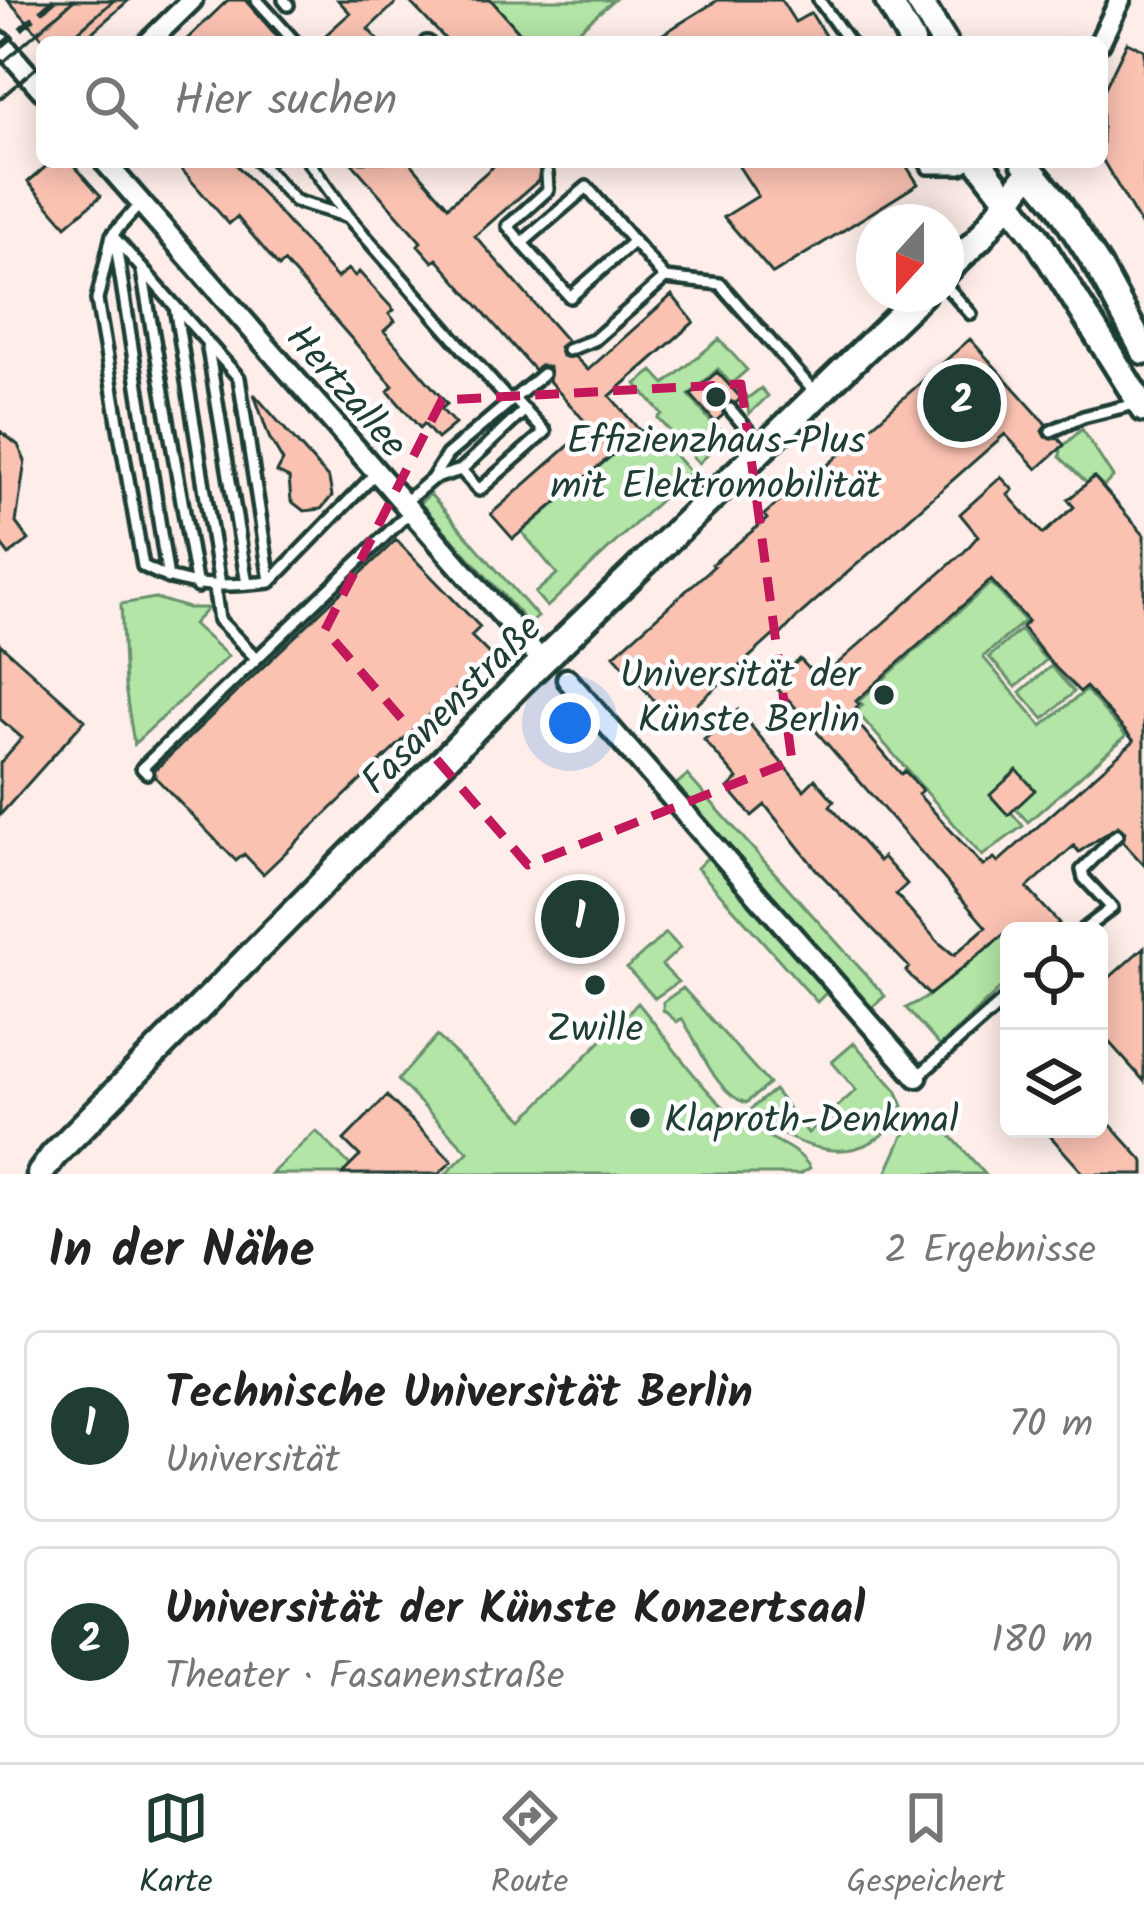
<!DOCTYPE html>
<html lang="de">
<meta charset="utf-8">
<style>
body{margin:0;font-family:Kalam,sans-serif;background:#f6f6f6;color:#222}
.controls{position:absolute;right:36px;bottom:36px;display:grid;overflow:hidden;border-radius:18px;box-shadow:0 6px 30px #0003}
.controls button{width:108px;height:108px;display:grid;place-items:center;padding:0;border:0;border-bottom:3px solid #e0e0e0;background:#fff;color:#222;font:60px sans-serif}
.compass{position:absolute;left:856px;top:204px;width:108px;height:108px;border-radius:50%;background:#fff;box-shadow:0 6px 30px #0003;rotate:201deg}
.you{position:absolute;left:570px;top:723px;width:42px;height:42px;margin:-30px;border:9px solid #fff;border-radius:50%;background:#1a73e8;box-shadow:0 0 0 18px #1a73e833}
.badge{display:grid;place-items:center;width:78px;height:78px;border-radius:50%;background:#1f3d34;color:#fff;font-size:39px;font-weight:700}
.pin{position:absolute;translate:-50% -50%;border:6px solid #fff;box-shadow:0 3px 12px #0006}
.list{margin:0;padding:0;list-style:none}
h2{display:flex;justify-content:space-between;align-items:center;height:156px;margin:0;padding:0 48px;font-size:51px}
h2 small{font-size:39px;font-weight:400;color:#767676}
.list li{display:grid;grid-template-columns:78px 1fr auto;gap:36px;align-items:center;box-sizing:border-box;height:192px;margin:0 24px 24px;padding:0 24px;border:3px solid #e0e0e0;border-radius:18px}
.list b{display:block;font-size:45px;white-space:nowrap}
.list p{margin:0;font-size:39px;white-space:nowrap;color:#767676}
.list em{font-size:39px;font-style:normal;color:#767676}
.icon{flex:none;width:66px;height:66px;fill:none;stroke:currentColor;stroke-width:2;stroke-linecap:round;stroke-linejoin:round}
.map{position:relative;flex:none;width:1144px;height:1174px;overflow:hidden}
.search{position:absolute;background:#fff;box-shadow:0 6px 30px #0003;left:36px;right:36px;top:36px;height:132px;display:flex;align-items:center;gap:30px;box-sizing:border-box;padding:0 42px;border-radius:18px;color:#767676;font-size:45px}
.sheet{height:588px;background:#fff}
nav{display:flex;justify-content:space-around;align-items:center;box-sizing:border-box;height:168px;border-top:3px solid #e0e0e0;background:#fff;font-size:33px;color:#767676}
nav a{display:grid;justify-items:center;gap:6px}
nav .on{color:#1f3d34}
.map>svg:first-child{display:block}
.green{fill:#b2e5a6;stroke:#68916d;stroke-width:3}
.building{fill:#fbc2b2;stroke:#1f3d34;stroke-width:3;fill-rule:evenodd}
.lines{fill:none;stroke-linecap:round;stroke-linejoin:round}
.lane-casing{stroke:#1f3d34;stroke-width:18}
.street-casing{stroke:#1f3d34;stroke-width:27}
.secondary-casing{stroke:#1f3d34;stroke-width:33}
.lane{stroke:#fff;stroke-width:9}
.street{stroke:#fff;stroke-width:18}
.secondary{stroke:#fff;stroke-width:24}
.tram{stroke:#1f3d34;stroke-width:3}
.rail{stroke:#1f3d34;stroke-width:6;stroke-dasharray:18 9;stroke-linecap:butt}
.marked{fill:none;stroke:#c2185b;stroke-width:9;stroke-dasharray:24 15;stroke-linejoin:round}
.poi-dot{fill:#1f3d34;stroke:#fff;stroke-width:4.5}
.labels{text-anchor:middle;stroke-width:9;stroke-linejoin:round;paint-order:stroke}
.street-label{font-size:39px;fill:#1f3d34;stroke:#fff}
.poi-label{font-size:39px;fill:#1f3d34;stroke:#fff}
</style>
<div class="map">
<svg width="1144" height="1174" viewBox="0 0 1144 1174">
<rect width="100%" height="100%" fill="#feede8"/>
<filter id="ink" filterUnits="userSpaceOnUse"><feTurbulence type="fractalNoise" baseFrequency=".00833" numOctaves="2"/><feDisplacementMap in="SourceGraphic" scale="24" xChannelSelector="R" yChannelSelector="G"/><feConvolveMatrix kernelMatrix="1 2 1 2 8 2 1 2 1" color-interpolation-filters="sRGB"/></filter>
<g filter="url(#ink)">
<path class="green" d="M 491,0 L 614,0 L 565,42 L 528,42 Z
M 719,339 L 747,370 L 733,382 L 748,398 L 761,388 L 768,396 L 749,414 L 747,402 L 718,369 L 689,395 L 715,427 L 730,434 L 699,463 L 658,418 L 662,414 L 636,384 L 653,371 L 665,384 Z
M 648,425 L 690,472 L 547,607 L 535,593 L 557,574 L 522,532 Z
M 1082,429 L 1113,477 L 1104,486 L 1094,477 L 1087,483 L 1060,457 L 1061,448 Z
M 430,494 L 538,617 L 529,624 L 420,503 Z
M 991,583 L 1025,621 L 983,657 L 1042,726 L 1086,690 L 1126,736 L 1028,822 L 1015,808 L 1035,790 L 1008,814 L 1011,812 L 1023,826 L 982,856 L 856,711 L 863,705 L 859,701 Z
M 155,598 L 188,608 L 208,608 L 193,624 L 228,656 L 134,744 L 125,687 L 121,604 Z
M 1020,630 L 1046,660 L 1016,687 L 989,657 Z
M 1051,666 L 1074,692 L 1044,719 L 1020,692 Z
M 687,775 L 885,996 L 869,1010 L 672,788 Z
M 709,856 L 827,992 L 817,1002 L 697,868 Z
M 666,933 L 680,948 L 662,965 L 678,982 L 655,998 L 627,968 Z
M 1005,934 L 1009,939 L 1009,980 L 940,1046 L 906,1008 L 927,997 Z
M 683,988 L 769,1084 L 746,1103 C 714,1093 699,1043 682,1019 L 677,1022 L 663,1010 L 663,1002 Z
M 638,1003 C 670,1041 700,1090 739,1120 C 759,1136 799,1146 810,1168 L 800,1174 L 446,1174 L 468,1152 L 398,1080 L 437,1036 L 524,1119 Z
M 854,1043 L 896,1090 L 903,1106 L 897,1110 L 900,1117 C 855,1174 801,1147 749,1116 L 752,1108 L 774,1090 L 808,1133 L 856,1090 L 832,1062 Z
M 934,1117 L 985,1174 L 886,1174 L 903,1136 L 925,1118 L 928,1121 Z
M 316,1131 L 359,1174 L 271,1174 Z"/>
<path class="building" d="M 8,0 L 129,0 L 81,42 L 46,42 Z
M 228,0 L 245,0 L 282,42 L 184,42 Z
M 338,0 L 399,0 L 368,29 L 380,42 L 318,42 L 350,13 Z
M 408,0 L 491,0 L 528,42 L 448,42 Z
M 718,0 L 781,0 L 795,22 L 811,13 L 829,42 L 650,42 Z
M 1127,42 L 1144,50 L 1144,230 L 1102,159 L 1102,94 Z
M 51,162 L 71,162 L 101,196 L 66,226 L 28,182 Z
M 175,162 L 234,162 L 337,278 L 348,269 L 355,276 L 359,272 L 394,310 L 389,314 L 395,321 L 384,331 L 447,404 L 441,409 L 455,424 L 437,439 L 424,424 L 420,428 L 388,391 L 393,386 L 284,262 L 279,267 L 237,217 L 229,224 Z
M 351,162 L 410,162 L 448,206 L 498,162 L 559,162 L 554,167 L 541,166 L 538,181 L 475,236 L 567,341 L 559,347 L 562,356 L 575,357 L 588,370 L 672,295 L 694,322 L 610,396 L 640,431 L 513,539 L 491,514 L 590,427 L 549,381 L 549,367 L 540,365 L 534,370 L 437,259 L 433,262 L 418,245 L 421,242 Z
M 736,162 L 904,162 L 918,184 L 773,274 L 724,217 L 758,196 Z
M 970,339 L 1046,424 L 1042,431 L 1045,437 L 1058,438 L 1064,445 L 1037,469 L 1005,434 L 797,617 L 777,639 L 774,635 L 675,724 L 614,655 L 714,566 L 712,564 L 767,519 L 764,515 L 795,487 L 798,491 Z
M 717,372 L 741,398 L 736,403 L 723,403 L 723,415 L 715,422 L 691,395 Z
M 254,394 L 329,479 L 332,496 L 321,509 L 304,511 L 291,501 L 289,478 L 277,472 L 283,461 L 269,437 Z
M 0,431 L 18,445 L 25,461 L 16,523 L 29,540 L 9,555 L 0,543 Z
M 1001,477 L 1013,490 L 1008,495 L 1043,534 L 1074,507 L 1068,500 L 1094,477 L 1144,535 L 1144,865 L 1123,842 L 1125,832 L 1118,826 L 1079,852 L 1074,846 L 1027,888 L 1059,923 L 1049,931 L 1008,931 L 929,995 L 906,971 L 909,967 L 815,868 L 765,805 L 752,816 L 728,788 L 738,779 L 704,740 L 738,710 L 804,790 L 815,779 L 834,801 L 830,806 L 879,861 L 883,857 L 907,884 L 896,894 L 938,942 L 954,955 L 986,927 L 789,700 L 771,684 L 800,659 L 819,680 L 965,551 L 978,536 L 960,514 ZM 991,580 L 1028,621 L 1022,627 L 1050,662 L 1080,692 L 1086,687 L 1134,741 L 998,862 L 994,858 L 983,866 L 918,794 L 922,790 L 905,771 L 901,774 L 850,714 L 859,704 L 856,701 Z
M 396,540 L 480,627 L 471,636 L 491,656 L 263,874 L 244,854 L 236,861 L 155,777 L 155,770 Z
M 0,644 L 85,720 L 0,815 L 0,763 L 22,738 L 0,719 Z
M 1017,770 L 1035,790 L 1008,815 L 990,795 Z
M 1144,947 L 1144,1081 L 1099,1031 L 1099,987 Z
M 387,1096 L 452,1161 L 439,1174 L 342,1174 L 360,1156 L 344,1140 Z
M 1099,1112 L 1144,1162 L 1144,1174 L 1084,1174 L 1044,1129 L 1099,1129 Z"/>
<g class="lines">
<g class="lane-casing">
<path id="lane" d="M 257,0 L 295,42
M 284,0 L 288,5
M 819,0 L 849,42
M 426,42 L 428,42
M 259,162 L 295,201 L 348,217
M 309,162 L 348,217 L 509,401
M 925,162 L 928,168 L 961,168 L 971,162
M 141,203 L 112,235 L 97,300 L 143,566 C 185,589 223,587 270,582 L 377,472
M 112,235 L 239,378 L 270,581
M 634,241 L 570,297 L 522,243 L 587,187 L 665,278
M 522,243 L 508,226 L 548,190 L 547,173
M 116,245 L 168,578
M 142,271 L 197,587
M 946,286 L 971,314
M 175,306 L 220,585
M 207,342 L 247,584
M 568,350 L 594,340 L 665,278 L 720,284 L 817,395
M 730,409 L 763,448
M 1051,431 L 1083,417 L 1135,404
M 461,470 L 525,410
M 432,479 L 461,470 L 479,490 L 545,432 L 513,398
M 404,503 L 432,479 L 447,455 L 543,374
M 214,585 L 219,620 L 256,658
M 147,773 L 142,768 L 411,511
M 1082,931 L 1112,908 L 1084,878 L 1082,870 L 1117,835
M 917,1077 L 1009,996"/>
</g>
<g class="street-casing">
<path id="street" d="M 0,42 L 42,90
M 149,42 L 192,0
M 1100,42 L 1120,0
M 105,162 L 542,661
M 567,679 L 917,1077"/>
</g>
<g class="secondary-casing">
<path id="secondary" d="M 888,0 L 912,42
M 918,0 L 944,42
M 979,162 L 1037,238 L 1144,409
M 1024,162 L 1056,201 L 1099,268 L 1144,351
M 946,271 L 980,238 L 1031,170
M 40,1174 L 53,1156 L 520,683 L 922,294"/>
</g>
<use href="#lane" class="lane"/>
<use href="#street" class="street"/>
<use href="#secondary" class="secondary"/>
<path class="tram" d="M 66,42 L 114,0
M 0,65 L 74,0
M 0,99 L 42,63"/>
<path class="rail" d="M 0,47 L 54,0"/>
</g>
</g>
<path class="marked" d="M 741,384 L 792,761 L 528,865 L 325,630 L 442,400 Z"/>
<g class="poi-dot">
<circle cx="716" cy="397" r="12"/>
<circle cx="884" cy="695" r="12"/>
<circle cx="595" cy="985" r="12"/>
<circle cx="640" cy="1118" r="12"/>
</g>
<g class="labels">
<g class="street-label">
<text transform="translate(348 390) rotate(49)" y="14">Hertzallee</text>
<text transform="translate(450 703) rotate(-45)" y="14">Fasanenstraße</text>
</g>
<g class="poi-label">
<text x="716" y="453">Effizienzhaus-Plus<tspan x="716" dy="45">mit Elektromobilität</tspan></text>
<text x="860" y="687" text-anchor="end">Universität der<tspan x="860" dy="45">Künste Berlin</tspan></text>
<text x="595" y="1041">Zwille</text>
<text x="664" y="1132" text-anchor="start">Klaproth-Denkmal</text>
</g>
</g>
</svg>
<div class="controls">
<button><svg class="icon" aria-label="locate" viewBox="0 0 24 24"><circle cx="12" cy="12" r="6"/><path d="M12 2v4M12 18v4M2 12h4M18 12h4"/></svg></button>
<button><svg class="icon" aria-label="layers" viewBox="0 0 24 24"><path d="M12 4l9 5-9 5-9-5zM3 14l9 5 9-5"/></svg></button>
</div>
<svg class="compass" viewBox="-18 -18 36 36"><path d="M0-13l5 13h-10z" fill="#e53935"/><path d="M0 13l5-13h-10z" fill="#767676"/></svg>
<div class="you"></div>
<div class="pin badge" style="left:580px;top:919px">1</div>
<div class="pin badge" style="left:962px;top:403px">2</div>
<div class="search"><svg class="icon" aria-label="search" viewBox="0 0 24 24"><circle cx="10" cy="10" r="6"/><path d="M15 15l6 6"/></svg>Hier suchen</div>
</div>
<section class="sheet">
<h2>In der Nähe<small>2 Ergebnisse</small></h2>
<ul class="list">
<li><span class="badge">1</span><div><b>Technische Universität Berlin</b><p>Universität</p></div><em>70 m</em></li>
<li><span class="badge">2</span><div><b>Universität der Künste Konzertsaal</b><p>Theater · Fasanenstraße</p></div><em>180 m</em></li>
</ul>
</section>
<nav>
<a class="on"><svg class="icon" aria-label="map" viewBox="0 0 24 24"><path d="M3 6l6-2 6 2 6-2v14l-6 2-6-2-6 2zM9 4v14M15 6v14"/></svg>Karte</a>
<a><svg class="icon" aria-label="directions" viewBox="0 0 24 24"><path d="M12 3l9 9-9 9-9-9zM9 14v-3h6M13 9l2 2-2 2"/></svg>Route</a>
<a><svg class="icon" aria-label="saved" viewBox="0 0 24 24"><path d="M7 4h10v16l-5-4-5 4z"/></svg>Gespeichert</a>
</nav>
